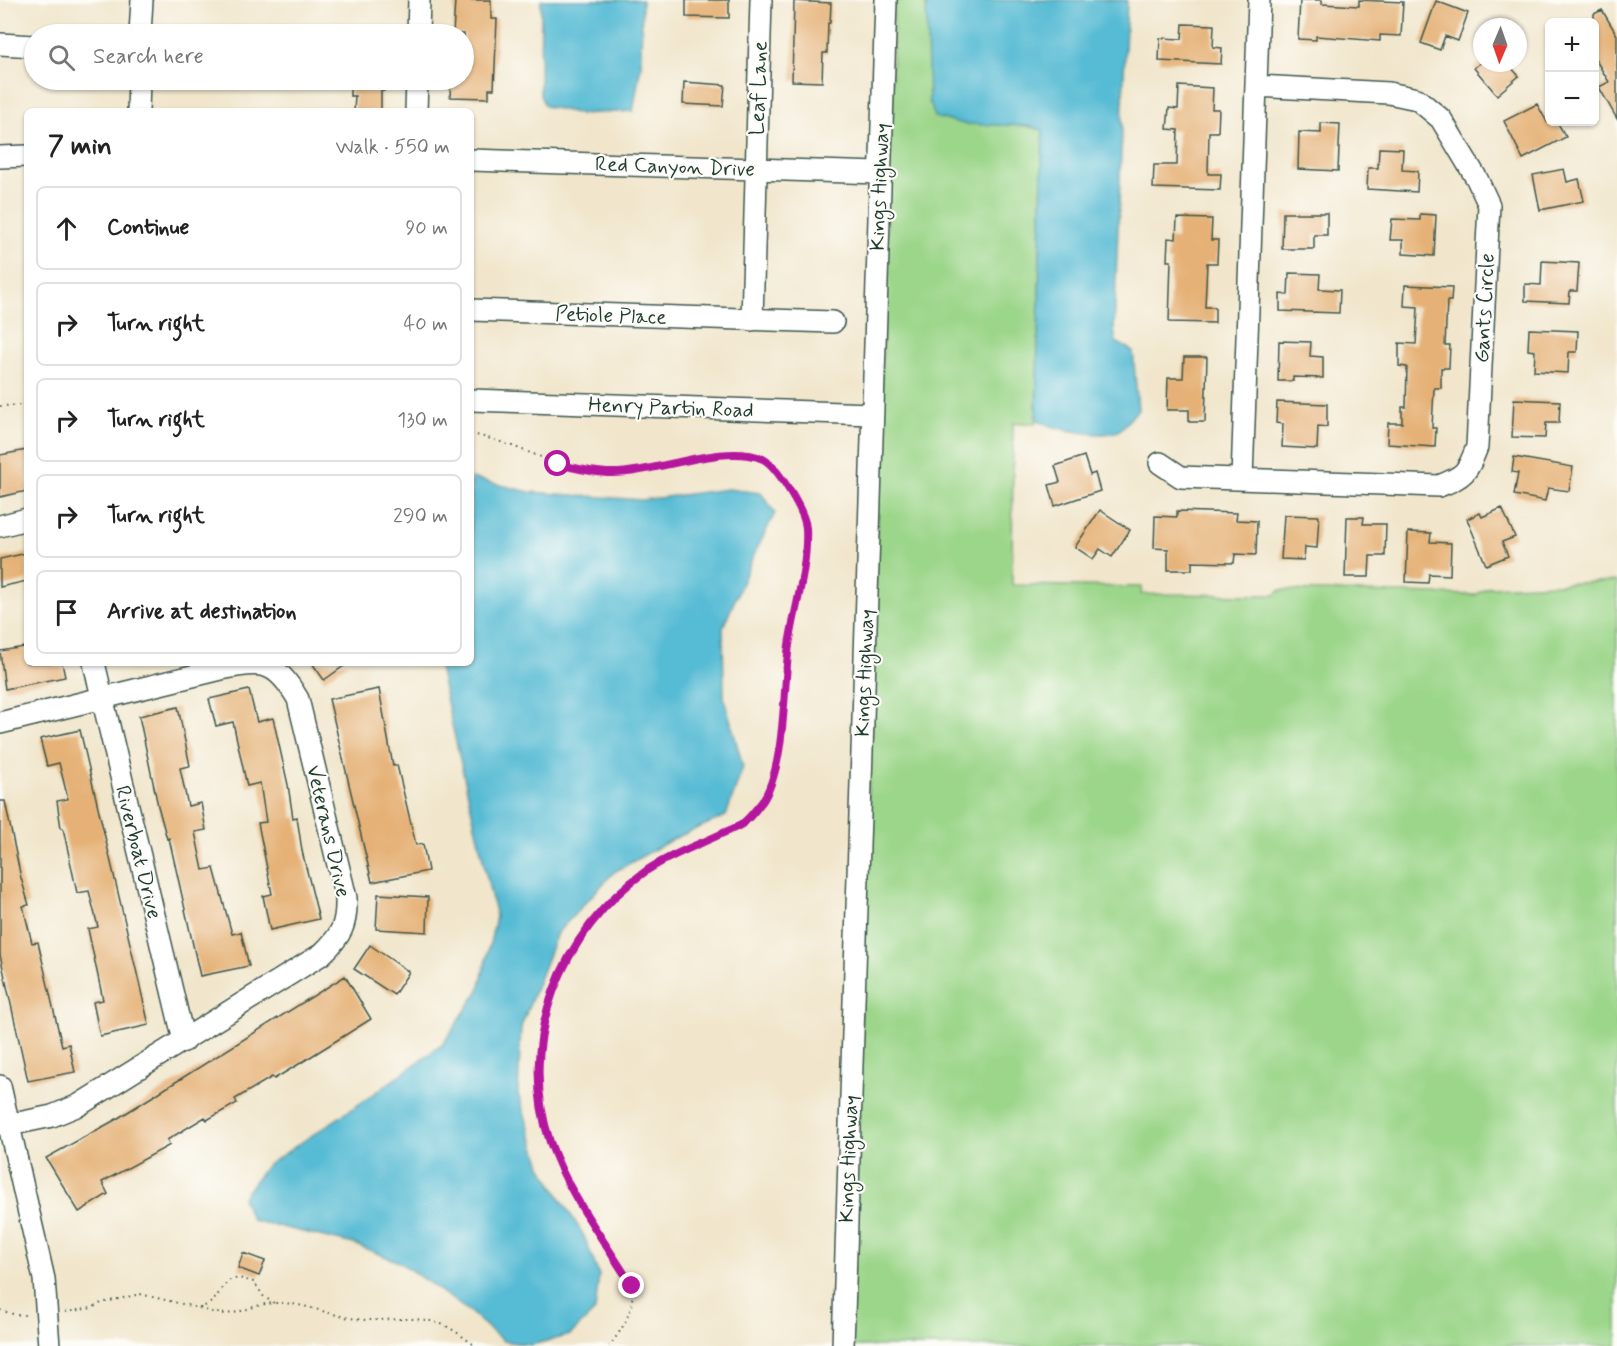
<!DOCTYPE html>
<meta charset="utf-8">
<style>
body{margin:0;font-family:Mynerve,sans-serif;background:#f2f2f2;color:#222}
.controls{position:absolute;right:18px;top:18px;display:grid;overflow:hidden;border-radius:9px;box-shadow:0 2px 4px #0004}
.controls button{width:54px;height:54px;display:grid;place-items:center;padding:0;border:0;border-bottom:2px solid #e0e0e0;background:#fff;color:#222;font:30px sans-serif}
.compass{position:absolute;left:1473px;top:18px;width:54px;height:54px;border-radius:50%;background:#fff;box-shadow:0 2px 4px #0004;rotate:182deg}
.stop{position:absolute;width:18px;height:18px;margin:-14px;border:4px solid #b5179e;border-radius:50%;background:#fff}
.stop.end{background:#b5179e;border-color:#fff;box-shadow:0 2px 6px #0008}
.list{margin:0;padding:0;list-style:none}
h2{display:flex;justify-content:space-between;align-items:center;height:78px;margin:0;padding:0 24px;font-size:26px}
h2 small{font-size:20px;font-weight:400;color:#767676}
.list li{display:grid;grid-template-columns:39px 1fr auto;gap:18px;align-items:center;box-sizing:border-box;height:84px;margin:0 12px 12px;padding:0 12px;border:2px solid #e0e0e0;border-radius:9px}
.list b{display:block;font-size:22px;white-space:nowrap}
.list em{font-size:20px;font-style:normal;color:#767676}
.icon{flex:none;width:33px;height:33px;fill:none;stroke:currentColor;stroke-width:2;stroke-linecap:round;stroke-linejoin:round}
.map{position:relative;flex:none;width:1617px;height:1346px;overflow:hidden}
.search{position:absolute;background:#fff;box-shadow:0 2px 4px #0004;left:24px;top:24px;width:450px;height:66px;display:flex;align-items:center;gap:15px;box-sizing:border-box;padding:0 21px;border-radius:33px;color:#767676;font-size:22px}
.panel{position:absolute;background:#fff;box-shadow:0 2px 4px #0004;left:24px;top:108px;width:450px;height:558px;border-radius:9px}
.map>svg:first-child{display:block}
.green{fill:#9cd68a;stroke:#5e8a5f;stroke-width:1.5}
.water{fill:#56bbd4;stroke:#3a7c84;stroke-width:1.5}
.building{fill:#e5b176}
.lines{fill:none;stroke-linecap:round;stroke-linejoin:round}
.minor-casing{stroke:#3e564b;stroke-width:24}
.path{stroke:#3e564b;stroke-width:2;stroke-dasharray:1.5 4.5;stroke-linecap:butt}
.minor{stroke:#fff;stroke-width:21}
.route{stroke:#b5179e;stroke-width:8}
.labels{text-anchor:middle;stroke-width:4.5;stroke-linejoin:round;paint-order:stroke}
.street-label{font-size:21px;fill:#1f3d34;stroke:#fdfcf7}
</style>
<div class="map">
<svg width="1617" height="1346" viewBox="0 0 1617 1346">
<rect width="100%" height="100%" fill="#fdfcf7"/>
<filter id="ink" filterUnits="userSpaceOnUse"><feTurbulence type="fractalNoise" baseFrequency=".0167" numOctaves="2"/><feDisplacementMap in="SourceGraphic" scale="12" xChannelSelector="R" yChannelSelector="G"/><feConvolveMatrix kernelMatrix="1 2 1 2 8 2 1 2 1" color-interpolation-filters="sRGB"/></filter>
<filter id="wash" filterUnits="userSpaceOnUse"><feTurbulence type="fractalNoise" baseFrequency=".008" numOctaves="4" result="noise"/><feDisplacementMap in="SourceGraphic" scale="24" xChannelSelector="R" yChannelSelector="G"/><feGaussianBlur stdDeviation="1.35" result="paint"/><feColorMatrix in="noise" values="0 0 0 0 0 0 0 0 0 0 0 0 0 0 0 0 0 1.4 0 .05"/><feComposite in="paint" operator="in"/></filter>
<g filter="url(#wash)">
<rect width="100%" height="100%" fill="#f1e6cc"/>
<path class="green" d="M 894,0 L 926,0 L 931,103 L 1043,130 L 1036,423 L 1013,423 L 1012,585 L 1142,587 L 1141,594 L 1275,595 L 1281,590 L 1475,595 L 1489,587 L 1617,581 L 1617,1346 L 850,1346 Z"/>
<path class="water" d="M 541,0 L 642,0 L 641,65 L 633,111 L 581,114 L 545,106 L 540,95 Z
M 926,0 L 1127,0 L 1114,331 L 1116,342 L 1133,351 L 1138,410 C 1131,416 1126,426 1118,431 C 1106,439 1045,429 1036,418 L 1043,130 L 1029,126 L 964,124 L 934,117 L 931,104 L 929,103 Z
M 471,478 L 530,492 L 642,500 L 728,489 L 761,493 L 775,513 L 752,559 L 723,628 L 724,697 L 743,767 L 726,816 L 673,839 L 614,872 L 557,933 L 521,1027 L 518,1094 L 542,1168 L 584,1236 L 599,1275 L 595,1311 L 570,1335 L 531,1345 L 503,1341 L 470,1312 L 399,1262 L 354,1244 L 252,1220 L 242,1198 L 266,1166 L 368,1098 L 443,1044 L 479,990 L 496,917 L 438,663 L 471,663 Z"/>
<g id="blocks">
<path class="building" d="M 455,0 L 491,0 L 491,19 L 497,19 L 494,89 L 489,89 L 489,98 L 450,97 L 451,80 L 464,80 L 464,34 L 453,34 Z
M 686,0 L 729,0 L 729,18 L 686,17 Z
M 1300,0 L 1322,0 L 1322,4 L 1359,6 L 1359,0 L 1403,2 L 1401,36 L 1380,35 L 1380,41 L 1316,36 L 1316,40 L 1298,39 Z
M 794,1 L 831,3 L 830,23 L 828,23 L 827,53 L 823,53 L 822,82 L 792,81 Z
M 1436,1 L 1468,13 L 1458,41 L 1445,36 L 1440,50 L 1421,43 Z
M 1602,10 L 1617,35 L 1617,119 L 1599,87 L 1609,82 L 1594,57 L 1594,14 Z
M 1183,24 L 1214,25 L 1213,47 L 1222,48 L 1221,64 L 1159,61 L 1160,38 L 1182,39 Z
M 1480,63 L 1507,63 L 1519,76 L 1497,95 L 1474,68 Z
M 350,80 L 385,80 L 384,91 L 381,91 L 381,111 L 354,111 L 355,96 L 350,96 Z
M 684,82 L 725,85 L 723,106 L 683,104 Z
M 1179,86 L 1213,88 L 1212,109 L 1219,109 L 1218,132 L 1209,132 L 1208,174 L 1221,174 L 1220,190 L 1153,188 L 1154,165 L 1177,165 L 1178,130 L 1167,129 L 1169,108 L 1178,109 Z
M 1537,104 L 1547,122 L 1557,122 L 1566,137 L 1523,159 L 1504,121 Z
M 1321,123 L 1340,124 L 1338,171 L 1298,169 L 1299,132 L 1321,133 Z
M 1379,148 L 1403,149 L 1402,170 L 1418,171 L 1417,192 L 1367,189 L 1368,168 L 1378,168 Z
M 1564,169 L 1567,182 L 1579,179 L 1584,201 L 1540,210 L 1533,175 Z
M 1283,213 L 1327,213 L 1327,235 L 1314,235 L 1314,249 L 1282,249 Z
M 1420,214 L 1436,215 L 1434,256 L 1403,254 L 1403,240 L 1390,240 L 1392,219 L 1420,220 Z
M 1177,218 L 1212,219 L 1211,240 L 1218,240 L 1217,263 L 1207,263 L 1205,307 L 1215,307 L 1215,323 L 1169,322 L 1171,261 L 1167,261 L 1168,238 L 1176,239 Z
M 1542,261 L 1579,263 L 1577,291 L 1570,291 L 1569,303 L 1525,301 L 1525,284 L 1541,285 Z
M 1289,273 L 1320,274 L 1319,289 L 1340,290 L 1339,313 L 1280,311 L 1280,294 L 1288,295 Z
M 1405,285 L 1452,287 L 1451,301 L 1447,301 L 1445,345 L 1450,345 L 1449,368 L 1441,368 L 1441,388 L 1434,388 L 1432,428 L 1436,428 L 1435,447 L 1387,444 L 1388,423 L 1402,423 L 1402,407 L 1406,407 L 1407,367 L 1399,366 L 1399,343 L 1416,344 L 1418,307 L 1404,306 Z
M 1529,329 L 1578,331 L 1577,352 L 1569,352 L 1568,373 L 1534,371 L 1535,351 L 1528,350 Z
M 1279,341 L 1311,342 L 1310,356 L 1323,357 L 1323,378 L 1293,377 L 1293,381 L 1278,381 Z
M 1184,357 L 1207,357 L 1205,422 L 1189,422 L 1189,410 L 1167,410 L 1168,378 L 1183,378 Z
M 1514,399 L 1560,401 L 1559,423 L 1546,423 L 1545,438 L 1512,437 Z
M 1277,402 L 1327,404 L 1327,427 L 1318,426 L 1317,449 L 1282,447 L 1283,424 L 1276,423 Z
M 27,450 L 27,491 L 0,497 L 0,455 Z
M 1084,456 L 1090,475 L 1095,473 L 1100,491 L 1055,506 L 1049,485 L 1060,482 L 1055,466 Z
M 1514,457 L 1573,467 L 1569,491 L 1548,488 L 1545,501 L 1514,495 L 1518,473 L 1512,472 Z
M 1502,508 L 1515,537 L 1502,542 L 1508,556 L 1486,565 L 1467,519 L 1480,513 L 1482,517 Z
M 1100,510 L 1130,530 L 1112,557 L 1100,549 L 1093,559 L 1075,547 Z
M 1177,511 L 1237,513 L 1236,520 L 1257,521 L 1256,555 L 1235,554 L 1234,563 L 1192,562 L 1192,570 L 1168,570 L 1168,549 L 1154,548 L 1155,516 L 1177,517 Z
M 1284,515 L 1319,516 L 1317,548 L 1305,547 L 1304,560 L 1281,559 Z
M 1347,517 L 1364,517 L 1363,524 L 1386,524 L 1385,556 L 1370,556 L 1369,577 L 1345,577 Z
M 1408,532 L 1431,533 L 1430,542 L 1451,543 L 1450,575 L 1429,574 L 1428,583 L 1406,582 Z
M 27,553 L 27,581 L 0,587 L 0,559 Z
M 24,647 L 27,663 L 62,663 L 65,677 L 5,689 L 0,651 Z
M 312,663 L 348,663 L 324,680 Z
M 379,689 L 393,766 L 397,765 L 416,845 L 423,844 L 428,871 L 372,882 L 329,699 Z
M 249,690 L 257,722 L 273,718 L 288,785 L 293,818 L 297,817 L 302,851 L 319,919 L 270,930 L 263,896 L 272,894 L 258,823 L 266,822 L 260,783 L 247,786 L 233,722 L 216,726 L 209,699 Z
M 178,707 L 190,766 L 180,768 L 188,806 L 201,803 L 206,830 L 195,832 L 203,870 L 214,868 L 232,934 L 241,932 L 249,966 L 200,976 L 169,838 L 167,839 L 158,806 L 139,716 Z
M 80,730 L 149,1025 L 100,1036 L 93,1002 L 103,1000 L 88,929 L 98,927 L 89,891 L 77,893 L 63,828 L 61,828 L 57,801 L 68,799 L 59,763 L 47,766 L 40,739 Z
M 0,801 L 5,801 L 21,878 L 29,905 L 23,906 L 32,943 L 38,942 L 62,1046 L 69,1044 L 75,1072 L 28,1081 L 0,955 Z
M 378,894 L 428,897 L 427,932 L 376,929 Z
M 370,945 L 409,972 L 394,995 L 354,969 Z
M 345,976 L 371,1019 L 299,1064 L 274,1079 L 272,1077 L 235,1099 L 237,1103 L 207,1120 L 205,1117 L 167,1140 L 170,1145 L 102,1182 L 108,1194 L 79,1212 L 46,1158 L 115,1120 Z
M 243,1253 L 265,1261 L 259,1276 L 238,1268 Z"/>
</g>
</g>
<g filter="url(#ink)">
<use href="#blocks" fill-opacity="0" stroke="#3e564b" stroke-width="1.5"/>
<g class="lines">
<g class="minor-casing">
<path id="minor" d="M 140,34 L 142,0
M 418,34 L 419,0
M 0,44 L 34,46
M 138,111 L 139,80
M 416,111 L 417,80
M 0,157 L 27,156
M 471,160 L 879,173
M 471,310 L 833,322
M 752,320 L 761,0
M 471,400 L 872,414
M 1160,463 L 1181,477 L 1439,486 C 1465,476 1467,473 1477,447 L 1489,205 L 1477,179 L 1441,119 L 1417,99 L 1389,93 L 1256,86
M 1242,479 L 1259,0
M 0,526 L 27,519
M 94,663 L 184,1041
M 0,723 L 221,669 C 263,661 275,660 298,699 L 346,898 C 347,925 341,936 322,954 L 79,1105 L 52,1116 L 9,1125
M 0,1086 L 44,1279 L 49,1346
M 843,1346 L 886,0"/>
</g>
<path class="path" d="M 0,406 L 27,405
M 471,434 C 519,443 562,473 612,473 C 653,473 727,442 763,459 C 778,466 805,512 806,528 C 807,569 794,609 789,649 C 784,689 784,767 763,799 C 738,840 683,845 645,872 C 561,933 515,1041 550,1142 C 568,1194 604,1240 632,1286 C 635,1309 623,1329 609,1346
M 274,1303 L 264,1297 L 254,1282 L 239,1278 L 230,1280 C 215,1292 221,1300 200,1308 C 236,1323 244,1304 276,1303 C 307,1302 336,1319 367,1320 C 391,1321 417,1315 441,1324 C 453,1328 465,1339 476,1346
M 0,1310 L 16,1315 L 29,1315
M 65,1312 L 92,1308 L 101,1303 L 140,1294 L 199,1308"/>
<use href="#minor" class="minor"/>
</g>
</g>
<g class="lines" filter="url(#ink)">
<path class="route" d="M 558,464 C 575,468 593,473 611,473 C 654,474 724,442 763,459 C 777,466 805,512 806,528 C 808,567 795,607 789,645 C 783,688 786,767 762,802 C 756,809 750,818 742,824 C 736,828 727,831 721,834 C 696,846 669,855 646,871 C 561,931 516,1041 550,1142 C 568,1194 604,1240 632,1286"/>
</g>
<g class="labels">
<g class="street-label">
<text transform="translate(758 88) rotate(-88)" y="7">Leaf Lane</text>
<text transform="translate(675 166) rotate(2)" y="7">Red Canyon Drive</text>
<text transform="translate(879 187) rotate(-88)" y="7">Kings Highway</text>
<text transform="translate(1484 308) rotate(-87)" y="7">Gants Circle</text>
<text transform="translate(611 315) rotate(2)" y="7">Petiole Place</text>
<text transform="translate(671 407) rotate(2)" y="7">Henry Partin Road</text>
<text transform="translate(864 673) rotate(-88)" y="7">Kings Highway</text>
<text transform="translate(329 831) rotate(77)" y="7">Veterans Drive</text>
<text transform="translate(139 852) rotate(76)" y="7">Riverboat Drive</text>
<text transform="translate(848 1159) rotate(-88)" y="7">Kings Highway</text>
</g>
</g>
</svg>
<div class="controls">
<button>+</button>
<button>−</button>
</div>
<svg class="compass" viewBox="-18 -18 36 36"><path d="M0-13l5 13h-10z" fill="#e53935"/><path d="M0 13l5-13h-10z" fill="#767676"/></svg>
<div class="stop" style="left:558px;top:464px"></div>
<div class="stop end" style="left:632px;top:1286px"></div>
<div class="search"><svg class="icon" aria-label="search" viewBox="0 0 24 24"><circle cx="10" cy="10" r="6"/><path d="M15 15l6 6"/></svg>Search here</div>
<section class="panel">
<h2>7 min<small>Walk · 550 m</small></h2>
<ul class="list">
<li><svg class="icon" aria-label="ahead" viewBox="0 0 24 24"><path d="M12 20V5M6 11l6-6 6 6"/></svg><div><b>Continue</b></div><em>90 m</em></li>
<li><svg class="icon" aria-label="right" viewBox="0 0 24 24"><path d="M7 20v-9h11M14 6l5 5-5 5"/></svg><div><b>Turn right</b></div><em>40 m</em></li>
<li><svg class="icon" aria-label="right" viewBox="0 0 24 24"><path d="M7 20v-9h11M14 6l5 5-5 5"/></svg><div><b>Turn right</b></div><em>130 m</em></li>
<li><svg class="icon" aria-label="right" viewBox="0 0 24 24"><path d="M7 20v-9h11M14 6l5 5-5 5"/></svg><div><b>Turn right</b></div><em>290 m</em></li>
<li><svg class="icon" aria-label="arrive" viewBox="0 0 24 24"><path d="M6 21V4h12l-3 4 3 4H6"/></svg><div><b>Arrive at destination</b></div></li>
</ul>
</section>
</div>
